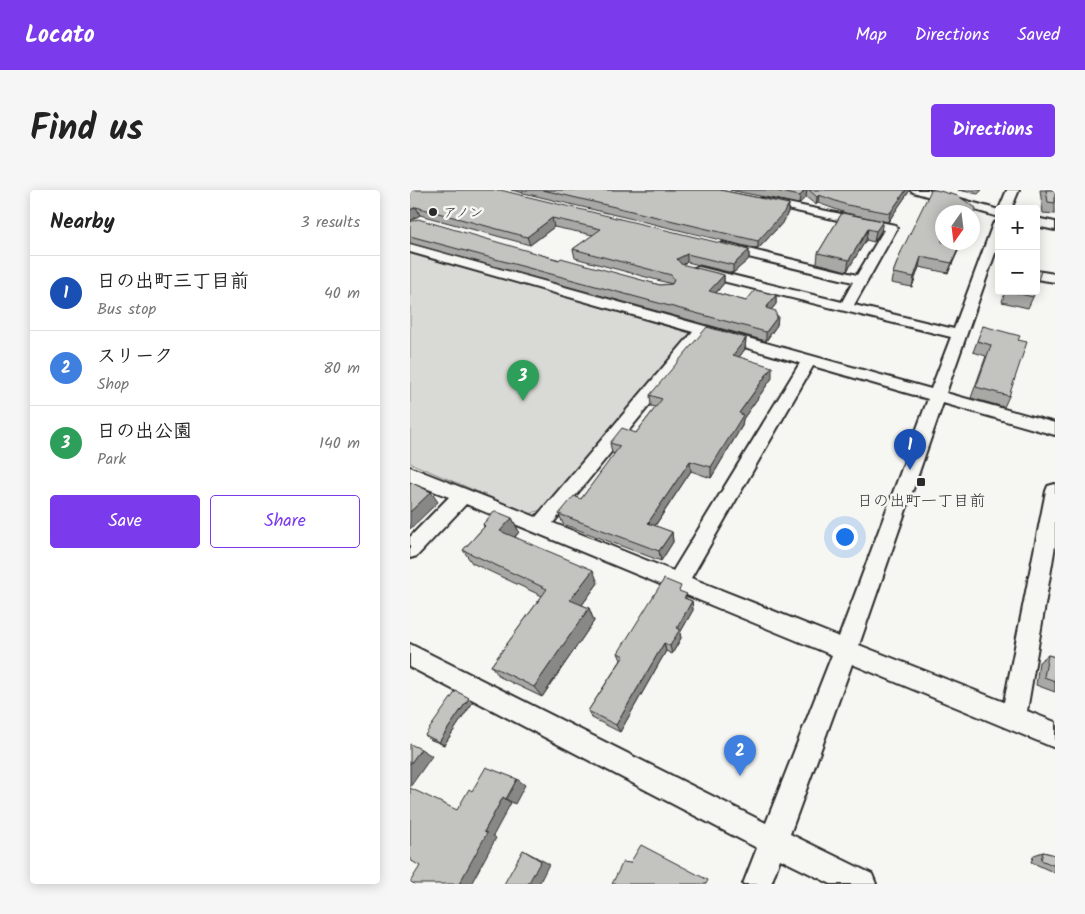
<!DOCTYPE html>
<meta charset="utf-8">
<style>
body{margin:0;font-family:Kalam,"Klee One",sans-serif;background:#f6f6f6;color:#222}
.controls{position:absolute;right:15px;top:15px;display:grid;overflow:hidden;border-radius:5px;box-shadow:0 2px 12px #0003}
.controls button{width:45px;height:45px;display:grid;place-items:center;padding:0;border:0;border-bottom:1px solid #e0e0e0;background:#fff;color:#222;font:25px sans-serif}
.compass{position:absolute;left:525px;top:15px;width:45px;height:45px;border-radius:50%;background:#fff;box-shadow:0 2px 12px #0003;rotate:194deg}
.you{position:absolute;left:434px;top:346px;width:18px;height:18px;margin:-12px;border:4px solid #fff;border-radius:50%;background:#1a73e8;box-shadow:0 0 0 8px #1a73e833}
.badge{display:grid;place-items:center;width:32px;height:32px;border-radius:50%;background:#7c3aed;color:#fff;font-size:16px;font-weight:700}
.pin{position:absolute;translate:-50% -41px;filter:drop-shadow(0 1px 2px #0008)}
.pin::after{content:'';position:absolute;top:26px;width:18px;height:15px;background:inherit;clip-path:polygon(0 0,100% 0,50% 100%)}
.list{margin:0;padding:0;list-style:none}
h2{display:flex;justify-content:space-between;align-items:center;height:65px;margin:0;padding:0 20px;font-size:21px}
h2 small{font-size:16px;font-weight:400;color:#767676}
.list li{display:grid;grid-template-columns:32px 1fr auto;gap:15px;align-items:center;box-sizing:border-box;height:75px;padding:0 20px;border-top:1px solid #e0e0e0}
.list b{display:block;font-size:19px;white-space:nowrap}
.list p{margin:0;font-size:16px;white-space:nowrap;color:#767676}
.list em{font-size:16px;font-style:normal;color:#767676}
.actions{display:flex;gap:10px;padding:15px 20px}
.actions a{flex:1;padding:11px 0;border:1px solid #7c3aed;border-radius:5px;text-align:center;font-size:18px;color:#7c3aed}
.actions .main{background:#7c3aed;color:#fff}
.map{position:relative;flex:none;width:645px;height:694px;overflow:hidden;border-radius:5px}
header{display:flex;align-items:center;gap:30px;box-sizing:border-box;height:70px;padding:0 25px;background:#7c3aed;color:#fff}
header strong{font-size:24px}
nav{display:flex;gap:28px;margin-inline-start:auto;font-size:18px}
.intro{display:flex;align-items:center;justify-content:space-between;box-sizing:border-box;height:120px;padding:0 30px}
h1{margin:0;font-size:35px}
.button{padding:12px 22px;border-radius:5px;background:#7c3aed;color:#fff;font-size:18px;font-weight:700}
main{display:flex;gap:30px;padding:0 30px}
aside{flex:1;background:#fff;border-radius:5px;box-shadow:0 2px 12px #0003}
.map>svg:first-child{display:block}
.green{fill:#d9d9d5;stroke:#828280}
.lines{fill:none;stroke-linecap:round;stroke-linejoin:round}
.minor-casing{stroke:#2b2b2b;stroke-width:4}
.minor{fill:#f6f6f2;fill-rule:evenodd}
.wall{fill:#a8a8a5;stroke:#2b2b2b}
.shaded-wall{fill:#888886;stroke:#2b2b2b}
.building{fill:#c3c3c0;stroke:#2b2b2b}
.poi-dot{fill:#2b2b2b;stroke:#f6f6f2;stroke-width:2}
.labels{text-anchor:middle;stroke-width:5;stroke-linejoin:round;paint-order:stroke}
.far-poi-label{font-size:14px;fill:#2b2b2b;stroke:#f6f6f2;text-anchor:start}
.poi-label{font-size:16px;fill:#2b2b2b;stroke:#f6f6f2}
</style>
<header>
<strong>Locato</strong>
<nav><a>Map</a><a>Directions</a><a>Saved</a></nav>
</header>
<div class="intro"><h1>Find us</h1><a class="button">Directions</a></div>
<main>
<aside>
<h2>Nearby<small>3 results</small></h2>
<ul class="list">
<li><span class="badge" style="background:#1a4fb4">1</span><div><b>日の出町三丁目前</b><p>Bus stop</p></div><em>40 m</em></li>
<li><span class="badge" style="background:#3f7fe0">2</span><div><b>スリーク</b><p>Shop</p></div><em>80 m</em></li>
<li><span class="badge" style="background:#2e9e5b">3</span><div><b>日の出公園</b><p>Park</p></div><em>140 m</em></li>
</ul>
<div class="actions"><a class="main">Save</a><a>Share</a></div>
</aside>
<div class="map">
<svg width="645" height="694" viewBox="0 0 645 694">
<rect width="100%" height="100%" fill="#f6f6f2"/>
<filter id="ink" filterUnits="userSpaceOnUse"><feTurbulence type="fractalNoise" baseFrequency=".02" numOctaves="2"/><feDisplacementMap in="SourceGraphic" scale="10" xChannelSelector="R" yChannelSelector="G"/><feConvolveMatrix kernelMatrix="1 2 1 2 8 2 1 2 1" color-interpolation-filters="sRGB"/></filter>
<g filter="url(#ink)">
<path class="green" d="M 0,62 L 280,143 L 281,148 L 133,319 L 120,324 L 0,273 Z"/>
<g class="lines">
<g class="minor-casing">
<path id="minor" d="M 501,0 L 519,0 L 589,20 L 589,27 L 503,2 Z
M 597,0 L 609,0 L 601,19 L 589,19 Z
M 353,8 L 485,35 L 487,38 L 444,115 L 544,139 L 583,34 L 589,30 L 589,52 L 536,203 L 645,233 L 645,245 L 533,213 L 449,455 L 594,512 L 636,301 L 638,296 L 645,294 L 645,356 L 617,521 L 645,532 L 645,558 L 442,474 L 380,644 L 462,684 L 466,694 L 421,694 L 370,669 L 361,694 L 333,694 L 347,658 L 0,477 L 0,454 L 356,633 L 422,465 L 56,314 L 7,366 L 0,368 L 0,347 L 39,307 L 0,292 L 0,277 L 126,327 L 283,142 L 0,62 L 0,54 L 521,199 L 541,147 L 284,84 L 282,81 L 284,78 L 289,77 L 432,112 L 443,92 L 309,60 L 307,57 L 313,53 L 447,85 L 474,40 L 349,13 L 347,11 L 349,9 ZM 296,146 L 390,173 L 263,381 L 143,333 ZM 403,176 L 518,209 L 429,447 L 281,388 Z
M 626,28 L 645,32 L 645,40 L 626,36 Z
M 626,81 L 645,84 L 645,92 L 626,89 Z"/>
</g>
<use href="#minor" class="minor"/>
</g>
<path class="wall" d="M 0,0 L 339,60 L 339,69 L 323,83 L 277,72 L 273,75 L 314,85 L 314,93 L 306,103 L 336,111 L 366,105 L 366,114 L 361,120 L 366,126 L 368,126 L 367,135 L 356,151 L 0,53 L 0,32 L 250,95 L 262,94 L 165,68 L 163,59 L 183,45 L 144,37 L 120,55 L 10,25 L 0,31 Z
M 101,0 L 310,0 L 379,14 L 378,22 L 374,31 L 348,59 Z
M 320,0 L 500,0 L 478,32 L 436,23 L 408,13 L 406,15 L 396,7 L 389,14 Z
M 548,0 L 572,0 L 568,4 Z
M 630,0 L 645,0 L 645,24 L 633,23 Z
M 432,23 L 471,41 L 464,52 L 456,50 L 437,81 L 407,73 L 408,63 Z
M 552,52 L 538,83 L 509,77 L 502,97 L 481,93 L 483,83 L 491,62 Z
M 595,101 L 625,101 L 623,107 L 618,118 L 592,112 Z
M 573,136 L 608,150 L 599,206 L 594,217 L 561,208 L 576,166 L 563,162 Z
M 336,148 L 335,159 L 329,167 L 362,188 L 333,229 L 332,236 L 301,288 L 281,281 L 245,336 L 262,342 L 263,352 L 251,371 L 153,334 L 149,324 L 171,309 L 205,264 L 202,263 L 200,253 L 226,243 L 246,217 L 241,216 L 240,205 Z
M 102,328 L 109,342 L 105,347 L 188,393 L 172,415 L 179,418 L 184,431 L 132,507 L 90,487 L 81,476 L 132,406 L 62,373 L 53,360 L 74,337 L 73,334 Z
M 272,402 L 277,409 L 282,411 L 283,420 L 270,443 L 271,448 L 262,464 L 256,461 L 210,542 L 182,528 L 178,521 L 211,470 L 208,463 Z
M 638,465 L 645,467 L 645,502 L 626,495 L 629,472 Z
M 63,512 L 34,555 L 19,549 L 15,545 Z
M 633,662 L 645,665 L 645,683 L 621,672 L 624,665 Z"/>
<path class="shaded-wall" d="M 395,0 L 397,0 L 396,7 L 389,14 L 390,6 Z
M 496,0 L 500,0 L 478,32 L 480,23 Z
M 409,5 L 408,13 L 406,15 L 407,7 Z
M 379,14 L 378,22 L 374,31 L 348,59 L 348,51 Z
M 6,17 L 10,25 L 0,31 L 0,20 Z
M 142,28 L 144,37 L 120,55 L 117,47 Z
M 473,31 L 471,41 L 464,52 L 466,41 Z
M 458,39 L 456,50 L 437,81 L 439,70 Z
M 551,52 L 552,52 L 538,83 L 542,73 Z
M 339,60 L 339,69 L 323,83 L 323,75 Z
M 277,64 L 277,72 L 268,78 L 267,69 Z
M 511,67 L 509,77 L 502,97 L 504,87 Z
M 314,85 L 314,93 L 300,110 L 299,101 Z
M 366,105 L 366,114 L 355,127 L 356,118 Z
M 368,126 L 367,135 L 356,151 L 356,142 Z
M 336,148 L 335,159 L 323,176 L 323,165 Z
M 362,177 L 362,188 L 333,229 L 332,236 L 301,288 L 301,277 L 329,223 Z
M 280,271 L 281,281 L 240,343 L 238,333 Z
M 21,302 L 28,312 L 0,339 L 0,322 Z
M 102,328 L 109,342 L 98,354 L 90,341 Z
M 262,342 L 263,352 L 251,371 L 249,361 Z
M 183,380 L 188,393 L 166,423 L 160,410 Z
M 282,411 L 283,420 L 270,443 L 271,448 L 262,464 L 260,456 L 267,438 Z
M 179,418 L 184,431 L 132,507 L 124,497 Z
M 254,453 L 256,461 L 210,542 L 206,535 Z
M 59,508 L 63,512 L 34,555 L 29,552 Z
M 11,559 L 22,566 L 0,597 L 0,574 Z
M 107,589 L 115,595 L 105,614 L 96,609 Z
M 93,607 L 101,613 L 83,646 L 86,648 L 61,694 L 49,694 L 74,642 Z
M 113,660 L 139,674 L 129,694 L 118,694 Z"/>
<path class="building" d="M 0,0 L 90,0 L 339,60 L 323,75 L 277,64 L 267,69 L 271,74 L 314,85 L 299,101 L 336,111 L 345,100 L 366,105 L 356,118 L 366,121 L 366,126 L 368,126 L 356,142 L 0,46 L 0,32 L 8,29 L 149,70 L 151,68 L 250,95 L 262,94 L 264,89 L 261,85 L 163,59 L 191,39 L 142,28 L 117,47 L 6,17 L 0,20 Z
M 133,0 L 310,0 L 379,14 L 374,22 L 348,51 Z
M 361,0 L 395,0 L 390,6 Z
M 399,0 L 496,0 L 480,23 L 437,15 L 409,5 L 407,7 Z
M 521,0 L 526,0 L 548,6 L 566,18 L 562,27 L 562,22 L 532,22 L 532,52 L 551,52 L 542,73 L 511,67 L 504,87 L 483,83 L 491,62 Z
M 636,0 L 645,0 L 645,13 L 638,12 Z
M 432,23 L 473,31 L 466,41 L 458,39 L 439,70 L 408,63 Z
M 626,80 L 631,81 L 626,97 Z
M 597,101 L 625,101 L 623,107 Z
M 573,136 L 610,146 L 608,150 L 617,152 L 599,206 L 566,197 L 581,155 L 567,151 Z
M 297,137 L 336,148 L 323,165 L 362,177 L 329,223 L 333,225 L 301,277 L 280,271 L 238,333 L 262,342 L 249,361 L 149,324 L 164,306 L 171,309 L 210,256 L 200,253 L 212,238 L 226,243 L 252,209 L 240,205 Z
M 0,292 L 21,302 L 0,322 Z
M 85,321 L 102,328 L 90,341 L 183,380 L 160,410 L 179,418 L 124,497 L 81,476 L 137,399 L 53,360 L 75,336 L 73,334 Z
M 254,389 L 271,396 L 269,401 L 277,404 L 274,408 L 282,411 L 267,438 L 270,439 L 260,456 L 254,453 L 206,535 L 178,521 L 214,466 L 208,463 Z
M 638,465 L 645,467 L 645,491 L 634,487 Z
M 46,501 L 59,508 L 29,552 L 15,545 Z
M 0,554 L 11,559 L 0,574 Z
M 76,577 L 107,589 L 96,609 L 93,607 L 74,642 L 77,643 L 49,694 L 5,694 L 0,692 L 10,676 L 0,670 L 0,598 L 47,620 L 59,599 L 62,601 Z
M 231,655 L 298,690 L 296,694 L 202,694 L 213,672 L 220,673 Z
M 113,660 L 131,671 L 118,694 L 94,694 Z
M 633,662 L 645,665 L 645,676 L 631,670 Z"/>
</g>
<g class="poi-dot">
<circle cx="23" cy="22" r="5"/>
<rect x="506" y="287" width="10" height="10" rx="2.5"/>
</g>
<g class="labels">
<g class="far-poi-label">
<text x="33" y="27">アノン</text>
</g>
<g class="poi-label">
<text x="511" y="316">日の出町一丁目前</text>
</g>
</g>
</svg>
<div class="controls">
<button>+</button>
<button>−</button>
</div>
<svg class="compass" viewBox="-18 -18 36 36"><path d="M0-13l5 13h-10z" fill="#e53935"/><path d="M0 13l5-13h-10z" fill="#767676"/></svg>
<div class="you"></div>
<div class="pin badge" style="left:500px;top:280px;background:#1a4fb4">1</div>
<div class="pin badge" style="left:330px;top:586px;background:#3f7fe0">2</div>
<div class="pin badge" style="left:113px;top:211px;background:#2e9e5b">3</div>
</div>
</main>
